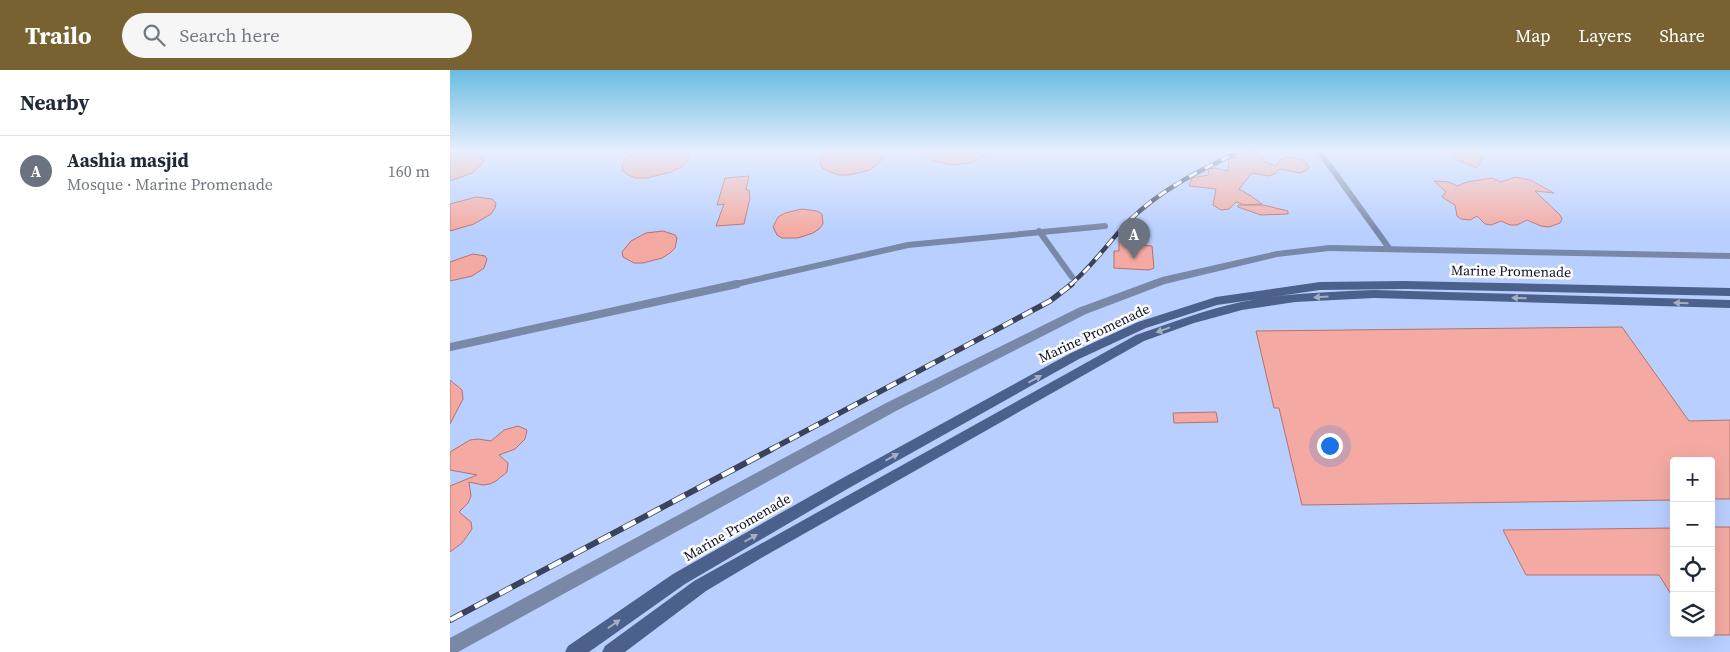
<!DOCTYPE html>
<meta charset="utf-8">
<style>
body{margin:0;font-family:"Source Serif 4",serif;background:#f6f6f7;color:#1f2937}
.controls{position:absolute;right:15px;bottom:15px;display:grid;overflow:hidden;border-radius:5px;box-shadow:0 5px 20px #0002}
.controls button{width:45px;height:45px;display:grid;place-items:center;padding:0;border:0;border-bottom:1px solid #e0e1e3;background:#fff;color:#1f2937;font:25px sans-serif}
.you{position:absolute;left:879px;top:375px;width:18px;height:18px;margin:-12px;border:4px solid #fff;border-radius:50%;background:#1a73e8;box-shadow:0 0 0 8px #1a73e833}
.badge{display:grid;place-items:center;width:32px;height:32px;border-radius:50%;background:#786232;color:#fff;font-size:16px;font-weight:700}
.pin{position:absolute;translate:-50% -41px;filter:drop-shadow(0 1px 2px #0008)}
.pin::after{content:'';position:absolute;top:26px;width:18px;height:15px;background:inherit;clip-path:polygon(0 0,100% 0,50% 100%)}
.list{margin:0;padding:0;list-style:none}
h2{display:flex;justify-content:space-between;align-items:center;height:65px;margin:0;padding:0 20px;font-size:21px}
h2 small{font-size:16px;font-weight:400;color:#747a83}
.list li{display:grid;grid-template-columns:32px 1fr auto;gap:15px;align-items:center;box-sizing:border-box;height:70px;padding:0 20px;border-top:1px solid #e0e1e3}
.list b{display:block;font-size:19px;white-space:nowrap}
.list p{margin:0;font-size:16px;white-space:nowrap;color:#747a83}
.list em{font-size:16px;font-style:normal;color:#747a83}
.icon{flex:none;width:28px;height:28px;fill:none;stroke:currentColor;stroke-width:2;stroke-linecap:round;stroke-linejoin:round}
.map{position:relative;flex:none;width:1280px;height:582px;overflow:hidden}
header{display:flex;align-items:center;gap:30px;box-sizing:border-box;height:70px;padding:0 25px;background:#786232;color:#fff}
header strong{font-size:24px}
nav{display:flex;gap:28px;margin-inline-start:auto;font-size:18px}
.search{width:350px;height:45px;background:#f6f6f7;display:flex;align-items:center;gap:12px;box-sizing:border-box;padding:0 18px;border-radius:28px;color:#747a83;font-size:19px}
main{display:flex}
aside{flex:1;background:#fff}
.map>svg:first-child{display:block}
.built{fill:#b9cfff;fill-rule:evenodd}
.building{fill:#f4aaa2;stroke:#b1736d}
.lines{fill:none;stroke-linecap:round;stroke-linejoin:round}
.service-far1{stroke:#7a88a7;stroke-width:6}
.service{stroke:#7a88a7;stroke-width:8}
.tertiary{fill:#7a88a7;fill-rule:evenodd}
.secondary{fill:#4c608c;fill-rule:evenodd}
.rail-far2-casing{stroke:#3a4359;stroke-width:4.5}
.rail-far1-casing{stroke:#3a4359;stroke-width:5.5}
.rail-casing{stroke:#3a4359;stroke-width:6}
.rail-far2{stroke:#fdfdfd;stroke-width:3;stroke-dasharray:9;stroke-linecap:butt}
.rail-far1{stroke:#fdfdfd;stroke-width:4;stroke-dasharray:11;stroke-linecap:butt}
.rail{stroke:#fdfdfd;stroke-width:4.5;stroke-dasharray:14;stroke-linecap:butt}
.oneway{fill:#a4aec4}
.labels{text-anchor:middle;stroke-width:5;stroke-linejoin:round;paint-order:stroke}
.street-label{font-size:14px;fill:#0a1224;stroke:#fdfdfd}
</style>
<header>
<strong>Trailo</strong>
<div class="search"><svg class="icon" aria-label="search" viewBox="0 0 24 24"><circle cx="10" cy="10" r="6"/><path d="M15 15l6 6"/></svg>Search here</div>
<nav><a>Map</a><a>Layers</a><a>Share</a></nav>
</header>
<main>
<aside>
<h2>Nearby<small></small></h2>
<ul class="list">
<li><span class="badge" style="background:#6b7280">A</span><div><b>Aashia masjid</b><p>Mosque · Marine Promenade</p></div><em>160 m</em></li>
</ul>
</aside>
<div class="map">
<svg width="1280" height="582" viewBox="0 0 1280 582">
<rect width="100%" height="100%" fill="#cddcfc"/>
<path class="built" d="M 0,81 L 1280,81 L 1280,582 L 0,582 ZM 1224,391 L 1261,391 L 1261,563 L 1224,563 Z"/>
<path class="building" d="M 188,81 L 242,81 L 237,92 L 231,97 L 221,102 L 197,108 L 186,108 L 178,105 L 173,101 L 172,96 L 175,90 Z
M 376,81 L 434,81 L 432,89 L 428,94 L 420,100 L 399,105 L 388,105 L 372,98 L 370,93 L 371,87 Z
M 470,81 L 548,81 L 520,93 L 501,95 L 484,91 Z
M 796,81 L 807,82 L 815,92 L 826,96 L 831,89 L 839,87 L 853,90 L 859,97 L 857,100 L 850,103 L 829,99 L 825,104 L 819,106 L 802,103 L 789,119 L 801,126 L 812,134 L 795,135 L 786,132 L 779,139 L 771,140 L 763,135 L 766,119 L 739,116 L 742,108 L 758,105 L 759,99 L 765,98 L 778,101 L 779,89 L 790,87 Z
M 1008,81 L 1018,81 L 1027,85 L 1032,89 L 1027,98 L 1007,90 L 1001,84 Z
M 12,83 L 27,83 L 34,89 L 33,93 L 22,103 L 0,111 L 0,85 Z
M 299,106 L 296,120 L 299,120 L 300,128 L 294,154 L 266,156 L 274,134 L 267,135 L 275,108 Z
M 1065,107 L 1080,110 L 1104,123 L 1085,121 L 1110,145 L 1112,149 L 1110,153 L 1099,157 L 1091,156 L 1077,150 L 1067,155 L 1060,155 L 1051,151 L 1041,155 L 1035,154 L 1027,146 L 1020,150 L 1011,149 L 1007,146 L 1005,135 L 992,127 L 996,122 L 984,111 L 999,112 L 1007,116 L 1017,112 L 1042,108 L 1051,112 Z
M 26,127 L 42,129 L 46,133 L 45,138 L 41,144 L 24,154 L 0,161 L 0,134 Z
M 788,135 L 813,135 L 838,141 L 838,144 L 811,145 L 788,137 Z
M 352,139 L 367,141 L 372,144 L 373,154 L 369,159 L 363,163 L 348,168 L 332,168 L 327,165 L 323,157 L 328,147 L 335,143 Z
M 213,161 L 225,165 L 227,168 L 225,178 L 220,183 L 212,188 L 193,193 L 184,193 L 173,187 L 172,182 L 181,171 L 196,163 Z
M 669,169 L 687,169 L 688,175 L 702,176 L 704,198 L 699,200 L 664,198 L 664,181 L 669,181 Z
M 23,184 L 35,186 L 37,189 L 34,198 L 22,206 L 0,211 L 0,192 Z
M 1172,257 L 1239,351 L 1280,350 L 1280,429 L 1261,429 L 1261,391 L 1224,391 L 1224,430 L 852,435 L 829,338 L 824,338 L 806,261 Z
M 0,310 L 12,320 L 13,329 L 0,354 Z
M 766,342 L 768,352 L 724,353 L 723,343 Z
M 68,356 L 77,360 L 75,369 L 65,379 L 49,385 L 58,393 L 57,402 L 46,411 L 40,414 L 33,415 L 19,412 L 21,426 L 18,433 L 9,442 L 21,452 L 22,459 L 12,473 L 0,482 L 0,416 L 27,405 L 0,400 L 0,382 L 20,370 L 28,369 L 41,371 L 54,360 Z
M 1261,457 L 1280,457 L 1280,565 L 1261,565 Z
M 1224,458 L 1224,529 L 1209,505 L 1076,505 L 1053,460 Z"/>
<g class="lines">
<path class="service-far1" d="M 869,81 L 939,178
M 589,161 L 622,207
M 282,215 L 458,175 L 655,156"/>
<path class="service" d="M 0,277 L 287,214"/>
<path class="tertiary" d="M 879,175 L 1280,183 L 1280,189 L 879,181 L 827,187 L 715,214 L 636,244 L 446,341 L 8,582 L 0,582 L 0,568 L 436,333 L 628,238 L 712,207 L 827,181 Z"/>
<path class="secondary" d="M 954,211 L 1280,218 L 1280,226 L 954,219 L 870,220 L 767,235 L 696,258 L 629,289 L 399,418 L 235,514 L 139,582 L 115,582 L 118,576 L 223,504 L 389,410 L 621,283 L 688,252 L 766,227 L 870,212 Z
M 924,220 L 1280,230 L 1280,238 L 924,228 L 845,232 L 792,240 L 744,253 L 694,271 L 313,487 L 256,521 L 175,582 L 152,582 L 155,576 L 244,511 L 686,265 C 720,253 755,240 791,232 C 835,223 880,222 924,220 Z"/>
<g class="rail-far2-casing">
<path id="rail-far2" d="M 620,215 C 643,196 659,171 680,150 C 711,119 751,100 790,81"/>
</g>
<g class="rail-far1-casing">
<path id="rail-far1" d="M 320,380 L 600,231 L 622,214"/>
</g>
<g class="rail-casing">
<path id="rail" d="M 0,550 L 322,379"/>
</g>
<use href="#rail-far2" class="rail-far2"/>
<use href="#rail-far1" class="rail-far1"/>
<use href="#rail" class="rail"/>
</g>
<defs><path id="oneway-solid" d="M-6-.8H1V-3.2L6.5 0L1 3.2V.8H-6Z" transform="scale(1.25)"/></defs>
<g class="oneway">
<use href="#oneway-solid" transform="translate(871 227) rotate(177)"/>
<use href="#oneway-solid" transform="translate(1069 228) rotate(-178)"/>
<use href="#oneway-solid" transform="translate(1231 233) rotate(-178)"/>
<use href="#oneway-solid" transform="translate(713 260) rotate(160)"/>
<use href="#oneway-solid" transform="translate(585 309) rotate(-29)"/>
<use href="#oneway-solid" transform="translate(442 387) rotate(-29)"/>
<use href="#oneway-solid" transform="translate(301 468) rotate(-30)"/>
<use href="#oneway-solid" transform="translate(164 554) rotate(-35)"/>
</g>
<linearGradient id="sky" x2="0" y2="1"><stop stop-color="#69bce1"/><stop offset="0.5" stop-color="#e8effe"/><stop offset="1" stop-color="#e8effe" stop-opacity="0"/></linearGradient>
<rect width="1280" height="162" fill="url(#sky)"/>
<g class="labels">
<g class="street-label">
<text transform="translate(1061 201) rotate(1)" y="5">Marine Promenade</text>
<text transform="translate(644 263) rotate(-25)" y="5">Marine Promenade</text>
<text transform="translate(287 457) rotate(-30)" y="5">Marine Promenade</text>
</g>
</g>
</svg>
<div class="controls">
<button>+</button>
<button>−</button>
<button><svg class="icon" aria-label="locate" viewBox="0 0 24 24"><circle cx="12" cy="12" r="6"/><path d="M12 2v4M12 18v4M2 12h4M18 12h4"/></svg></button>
<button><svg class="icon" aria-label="layers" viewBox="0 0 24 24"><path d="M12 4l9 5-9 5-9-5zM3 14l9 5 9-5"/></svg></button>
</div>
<div class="you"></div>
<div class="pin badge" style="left:684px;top:189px;background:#6b7280">A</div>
</div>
</main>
